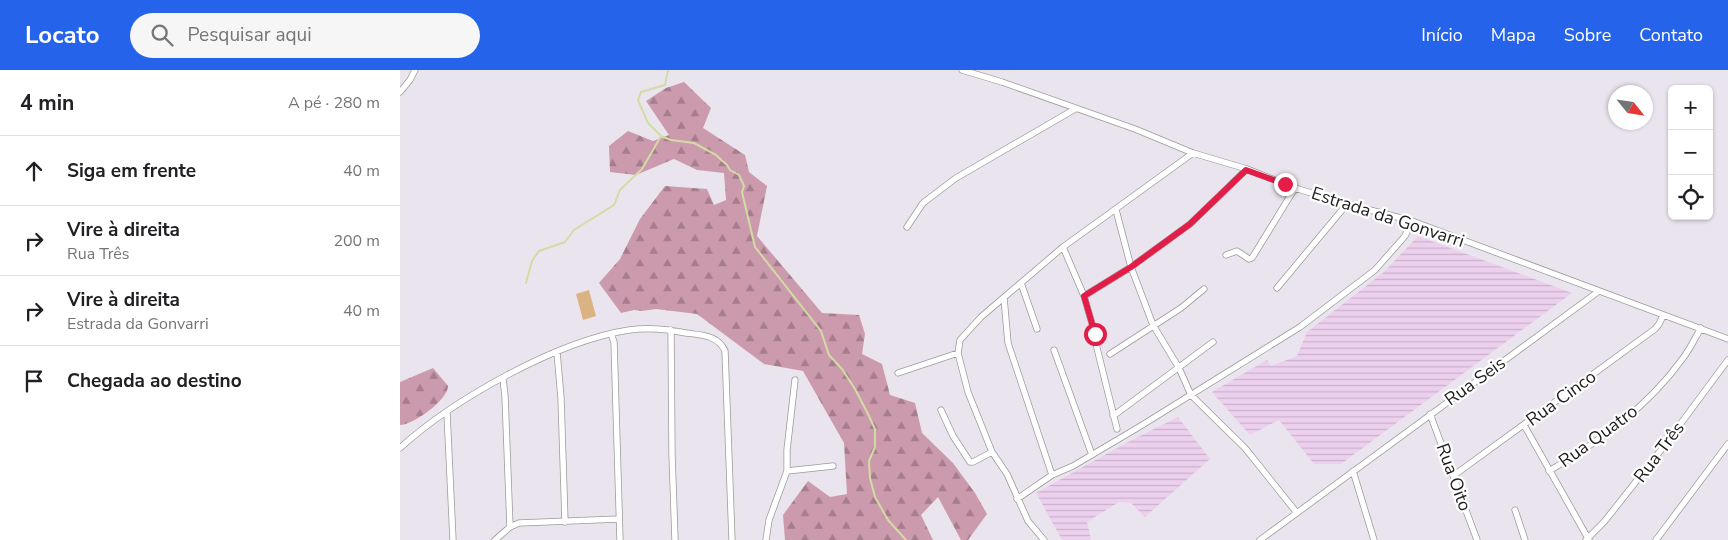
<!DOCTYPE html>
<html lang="pt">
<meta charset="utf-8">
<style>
body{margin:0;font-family:"Nunito Sans",sans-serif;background:#f6f6f6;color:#202124}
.controls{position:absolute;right:15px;top:15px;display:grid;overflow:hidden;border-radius:8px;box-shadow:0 1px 4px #0004}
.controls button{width:45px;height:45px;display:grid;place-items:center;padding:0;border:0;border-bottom:1px solid #e0e0e0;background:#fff;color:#202124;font:25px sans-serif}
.compass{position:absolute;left:1208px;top:15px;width:45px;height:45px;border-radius:50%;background:#fff;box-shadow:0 1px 4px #0004;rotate:120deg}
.stop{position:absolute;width:15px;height:15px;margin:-11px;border:4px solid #e11d48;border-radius:50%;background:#fff}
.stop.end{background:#e11d48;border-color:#fff;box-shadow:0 1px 5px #0008}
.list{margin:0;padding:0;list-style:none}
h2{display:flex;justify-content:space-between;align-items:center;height:65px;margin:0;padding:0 20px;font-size:21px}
h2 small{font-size:16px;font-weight:400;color:#757577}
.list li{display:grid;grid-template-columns:32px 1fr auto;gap:15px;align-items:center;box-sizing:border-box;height:70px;padding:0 20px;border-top:1px solid #e0e0e0}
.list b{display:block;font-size:19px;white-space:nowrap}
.list p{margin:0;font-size:16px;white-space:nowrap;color:#757577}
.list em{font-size:16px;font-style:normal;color:#757577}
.icon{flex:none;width:28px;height:28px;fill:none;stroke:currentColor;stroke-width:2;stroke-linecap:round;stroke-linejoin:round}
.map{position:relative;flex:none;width:1328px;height:470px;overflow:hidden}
header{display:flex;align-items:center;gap:30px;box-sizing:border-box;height:70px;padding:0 25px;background:#2563eb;color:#fff}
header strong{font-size:24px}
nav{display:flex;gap:28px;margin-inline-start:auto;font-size:18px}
.search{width:350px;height:45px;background:#f6f6f6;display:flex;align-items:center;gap:12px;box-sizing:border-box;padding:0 18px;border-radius:28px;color:#757577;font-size:19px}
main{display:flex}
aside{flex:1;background:#fff}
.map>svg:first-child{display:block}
.farmland{fill:url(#farmland-rules)}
.forest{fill:url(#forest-firs)}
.pitch{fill:#dbb284}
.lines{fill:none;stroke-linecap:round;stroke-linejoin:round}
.stream{stroke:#d3dba5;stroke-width:2}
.minor-casing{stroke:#9b9b9b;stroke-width:7}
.minor{stroke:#fff;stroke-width:5.5}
.route{stroke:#e11d48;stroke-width:6}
.labels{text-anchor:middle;stroke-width:4.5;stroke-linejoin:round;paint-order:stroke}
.street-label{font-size:18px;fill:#1e1e1e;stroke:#fff}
</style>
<header>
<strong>Locato</strong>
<div class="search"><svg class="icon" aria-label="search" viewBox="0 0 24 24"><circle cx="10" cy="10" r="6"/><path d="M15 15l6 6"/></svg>Pesquisar aqui</div>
<nav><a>Início</a><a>Mapa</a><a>Sobre</a><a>Contato</a></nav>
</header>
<main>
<aside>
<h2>4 min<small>A pé · 280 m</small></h2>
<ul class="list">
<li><svg class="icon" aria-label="ahead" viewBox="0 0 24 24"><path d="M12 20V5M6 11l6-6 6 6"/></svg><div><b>Siga em frente</b></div><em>40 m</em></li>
<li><svg class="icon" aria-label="right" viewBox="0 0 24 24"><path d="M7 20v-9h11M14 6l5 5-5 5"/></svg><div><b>Vire à direita</b><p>Rua Três</p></div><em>200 m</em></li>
<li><svg class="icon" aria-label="right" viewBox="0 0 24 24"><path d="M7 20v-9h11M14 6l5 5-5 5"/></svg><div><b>Vire à direita</b><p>Estrada da Gonvarri</p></div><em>40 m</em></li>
<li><svg class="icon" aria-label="arrive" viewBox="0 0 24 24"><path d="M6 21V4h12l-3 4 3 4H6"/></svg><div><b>Chegada ao destino</b></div></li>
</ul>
</aside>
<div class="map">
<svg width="1328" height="470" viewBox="0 0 1328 470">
<defs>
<pattern id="farmland-rules" width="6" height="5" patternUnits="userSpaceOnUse" patternTransform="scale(1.25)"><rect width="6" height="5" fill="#ecd0ed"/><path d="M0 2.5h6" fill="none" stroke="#cab2cb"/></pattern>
<pattern id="forest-firs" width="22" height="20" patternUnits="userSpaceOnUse" patternTransform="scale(1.25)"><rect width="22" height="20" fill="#cc9aad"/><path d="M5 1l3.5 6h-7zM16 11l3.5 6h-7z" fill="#a57d8c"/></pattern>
</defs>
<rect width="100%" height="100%" fill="#eae4ee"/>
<path class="farmland" d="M 1018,166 L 1172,223 L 941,394 L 914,394 L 879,350 L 850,365 L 812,322 L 867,290 L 871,296 L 897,286 L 907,262 L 984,202 Z
M 778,347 L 810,389 L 745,447 L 731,433 L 719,432 L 687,452 L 691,470 L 662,470 L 636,423 L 728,372 Z"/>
<path class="forest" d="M 284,12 L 311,38 L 303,58 L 345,85 L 349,102 L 367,116 L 357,166 L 422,243 L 459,245 L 465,264 L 462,284 L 482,294 L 490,325 L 515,333 L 522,363 L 553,393 L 575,423 L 587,444 L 568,470 L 561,470 L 538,427 L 521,445 L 533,470 L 385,470 L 383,445 L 408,411 L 430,427 L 447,424 L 444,373 L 403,301 L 364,294 L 297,244 L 256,239 L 242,241 L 234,240 L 221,243 L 199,213 L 220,189 L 240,149 L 265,116 L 307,119 L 314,135 L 326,130 L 324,103 L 297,100 L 274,89 L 236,105 L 210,102 L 209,76 L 228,61 L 253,71 L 269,65 L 246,31 L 266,18 Z
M 33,298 L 48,316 C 48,330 13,355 0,355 L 0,312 Z"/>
<path class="pitch" d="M 189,220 L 196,246 L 183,250 L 176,224 Z"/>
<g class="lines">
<path class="stream" d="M 261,66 L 271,70 L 294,73 L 316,85 L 327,95 L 330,100 L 339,105 L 344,116 L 342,122 L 355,177 L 421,261 L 429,285 L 442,299 L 455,319 L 468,344 L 475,359 L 475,377 L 469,391 L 470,408 L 475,427 L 488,450 L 506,470
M 126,213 L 132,191 L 139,181 L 165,172 L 174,160 L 214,135 L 220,120 L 242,99 L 261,66 L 248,53 L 238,30 L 241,22 L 265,15 L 268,0"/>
<g class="minor-casing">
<path id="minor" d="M 562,0 L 602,12 L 735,59 L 793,83 L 847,99 L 895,118 L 947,134 L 1012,151 L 1328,269
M 0,22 L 10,10 L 15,0
M 716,140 L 731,197 L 753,255 L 779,298 L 791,325 L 845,378 L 897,443
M 507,157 L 523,133 L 556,108 L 675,39
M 663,177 L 684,226 L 695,264 L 697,278 L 717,359
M 826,185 L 837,181 L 849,189 L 852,188 L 895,118
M 621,213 L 637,259
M 877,218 L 947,134
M 684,226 L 731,197 L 790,154 L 847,99
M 604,228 L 608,273 L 652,405
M 271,260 L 272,384 L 275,470
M 211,264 L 214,272 L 220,470
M 654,280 L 692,385
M 157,282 L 161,328 L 165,452
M 558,283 L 568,322 L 592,382 L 607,404 L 628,451 L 644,470
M 710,284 L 781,238 L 804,219
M 498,303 L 558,283 L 560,270 L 581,247 L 663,177 L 793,83
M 103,309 L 105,326 L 110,457
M 541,340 L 553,366 L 570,392 L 573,392 L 592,382
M 47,343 L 53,470
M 1030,344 L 1077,470
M 713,346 L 813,272
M 1124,355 L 1189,470
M 0,378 C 54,329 157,271 229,260 C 249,257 267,259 286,263 C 301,265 318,265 325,281 L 332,470
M 387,401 L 433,396
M 953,401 L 974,470
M 1149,401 C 1200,371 1248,337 1283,288 C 1290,279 1295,268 1301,258
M 1053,406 L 1255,259 L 1259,254 L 1263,246
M 617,429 L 652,405 L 673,396 L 739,357 L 900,257 L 975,200 L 1005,166 L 1012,151
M 1115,440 L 1125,470
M 95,470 L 110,457 L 119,453 L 219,449
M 366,470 L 369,450 L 387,401 L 387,380 L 395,310
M 860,470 L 1199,221
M 1186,470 L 1204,452 L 1261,380 L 1328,290
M 1256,470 L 1328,374"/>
</g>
<use href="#minor" class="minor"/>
</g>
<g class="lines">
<path class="route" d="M 695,264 L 684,226 L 731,197 L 790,154 L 846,100 L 885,114"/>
</g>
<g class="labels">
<g class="street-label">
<text transform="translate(988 147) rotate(18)" y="6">Estrada da Gonvarri</text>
<text transform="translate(1075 311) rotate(-36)" y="6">Rua Seis</text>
<text transform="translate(1161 328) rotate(-36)" y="6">Rua Cinco</text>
<text transform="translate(1198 366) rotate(-36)" y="6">Rua Quatro</text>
<text transform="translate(1259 382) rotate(-53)" y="6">Rua Três</text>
<text transform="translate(1054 407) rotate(70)" y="6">Rua Oito</text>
</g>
</g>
</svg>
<div class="controls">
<button>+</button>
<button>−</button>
<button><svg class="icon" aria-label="locate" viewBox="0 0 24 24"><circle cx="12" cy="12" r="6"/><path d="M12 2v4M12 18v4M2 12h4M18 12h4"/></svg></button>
</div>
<svg class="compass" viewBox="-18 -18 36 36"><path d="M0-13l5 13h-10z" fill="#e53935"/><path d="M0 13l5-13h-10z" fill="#757577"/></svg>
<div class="stop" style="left:695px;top:264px"></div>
<div class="stop end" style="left:885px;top:114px"></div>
</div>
</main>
